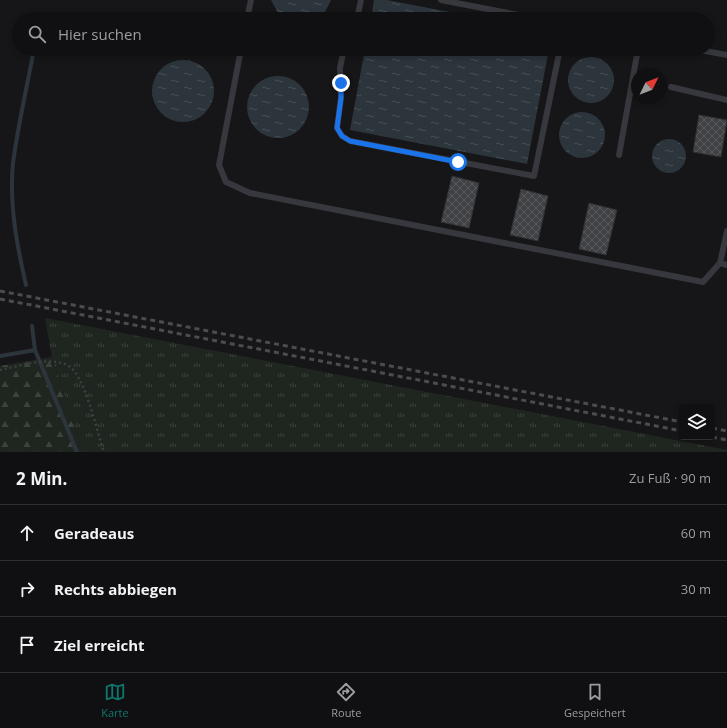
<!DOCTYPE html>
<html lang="de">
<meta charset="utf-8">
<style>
body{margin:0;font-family:"Open Sans",sans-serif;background:#1e1e20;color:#f1f3f6}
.controls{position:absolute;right:12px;bottom:12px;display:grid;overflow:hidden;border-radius:4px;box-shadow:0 2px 6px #0003}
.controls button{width:36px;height:36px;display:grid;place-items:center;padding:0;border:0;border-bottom:1px solid #303032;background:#101012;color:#f1f3f6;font:20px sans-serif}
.compass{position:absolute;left:631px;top:68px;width:36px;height:36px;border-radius:50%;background:#101012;box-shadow:0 2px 6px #0003;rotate:47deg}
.stop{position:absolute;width:12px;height:12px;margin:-9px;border:3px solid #1a73e8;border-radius:50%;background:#fff}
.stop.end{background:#1a73e8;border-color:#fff;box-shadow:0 1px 4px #0008}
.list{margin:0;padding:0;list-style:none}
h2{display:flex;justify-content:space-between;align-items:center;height:52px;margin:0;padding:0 16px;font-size:17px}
h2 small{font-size:13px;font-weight:400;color:#9c9d9f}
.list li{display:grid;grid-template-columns:26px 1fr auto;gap:12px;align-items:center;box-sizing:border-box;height:56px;padding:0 16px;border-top:1px solid #303032}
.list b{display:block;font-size:15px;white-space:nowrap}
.list em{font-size:13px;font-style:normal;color:#9c9d9f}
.icon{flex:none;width:22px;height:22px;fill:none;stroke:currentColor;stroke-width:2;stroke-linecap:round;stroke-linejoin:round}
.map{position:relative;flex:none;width:727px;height:452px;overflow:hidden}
.search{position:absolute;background:#101012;box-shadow:0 2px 6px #0003;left:12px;right:12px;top:12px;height:44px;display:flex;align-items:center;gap:10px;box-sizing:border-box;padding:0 14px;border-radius:22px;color:#9c9d9f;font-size:15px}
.sheet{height:220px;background:#101012}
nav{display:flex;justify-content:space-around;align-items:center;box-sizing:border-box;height:56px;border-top:1px solid #303032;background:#101012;font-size:11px;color:#9c9d9f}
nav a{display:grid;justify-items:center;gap:2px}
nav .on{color:#0f766e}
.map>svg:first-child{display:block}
.grass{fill:url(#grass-tufts)}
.forest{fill:url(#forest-firs)}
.water{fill:url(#water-ripples)}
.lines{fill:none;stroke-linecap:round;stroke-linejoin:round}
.stream{stroke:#2c353c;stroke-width:4}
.building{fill:url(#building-cross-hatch);stroke:#303034}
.path{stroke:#3d3f44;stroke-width:2.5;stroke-dasharray:2 3;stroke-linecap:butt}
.service{stroke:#37383d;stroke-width:6}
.rail{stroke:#4a4c52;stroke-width:3;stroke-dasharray:5 4;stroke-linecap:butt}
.route{stroke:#1a73e8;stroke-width:5}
</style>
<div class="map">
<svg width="727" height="452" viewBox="0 0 727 452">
<defs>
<pattern id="grass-tufts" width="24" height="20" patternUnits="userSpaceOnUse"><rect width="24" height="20" fill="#1e261f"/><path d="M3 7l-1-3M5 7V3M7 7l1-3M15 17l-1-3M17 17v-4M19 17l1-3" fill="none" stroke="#3c433d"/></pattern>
<pattern id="forest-firs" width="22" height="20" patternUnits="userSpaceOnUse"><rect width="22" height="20" fill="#1e261f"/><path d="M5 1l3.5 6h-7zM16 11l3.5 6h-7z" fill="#3c433d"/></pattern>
<pattern id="water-ripples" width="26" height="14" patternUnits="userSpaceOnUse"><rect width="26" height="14" fill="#2c353c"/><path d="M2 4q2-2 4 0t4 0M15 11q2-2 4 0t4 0" fill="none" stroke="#485056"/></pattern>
<pattern id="building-cross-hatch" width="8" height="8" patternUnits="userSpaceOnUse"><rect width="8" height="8" fill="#404145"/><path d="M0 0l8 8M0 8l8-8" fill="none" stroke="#595a5e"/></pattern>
</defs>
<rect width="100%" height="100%" fill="#161618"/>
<path class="grass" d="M 45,318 L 727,450 L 727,452 L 83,452 L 52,357 Z"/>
<path class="forest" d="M 52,357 L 83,452 L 0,452 L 0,366 Z"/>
<path class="water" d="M 271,0 L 331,0 L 325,12 L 316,19 L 286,19 L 278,13 Z
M 374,0 L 387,0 L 486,19 L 371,19 Z
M 365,49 L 549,49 L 527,164 L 350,130 Z
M568 80a23 23 0 1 1 46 0a23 23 0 1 1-46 0Z
M152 91a31 31 0 1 1 62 0a31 31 0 1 1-62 0Z
M247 107a31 31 0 1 1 62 0a31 31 0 1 1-62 0Z
M559 135a23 23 0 1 1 46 0a23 23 0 1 1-46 0Z
M652 156a17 17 0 1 1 34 0a17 17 0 1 1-34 0Z"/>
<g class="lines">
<path class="stream" d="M 40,19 L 40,15
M 26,285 C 17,246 9,204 13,163 C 18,125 27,87 34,49
M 32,326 L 35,350 L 77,452
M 0,356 L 35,350"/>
</g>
<path class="building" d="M 699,115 L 727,120 L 721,157 L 693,152 Z
M 452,176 L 479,183 L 469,228 L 441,222 Z
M 521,189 L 548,196 L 538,241 L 510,235 Z
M 589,203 L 617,210 L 606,255 L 579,249 Z"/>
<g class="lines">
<path class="path" d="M 0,370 C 20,366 48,356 67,365 C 85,373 97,433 104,452"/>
<path class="service" d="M 441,0 L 539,19
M 247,19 L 251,0
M 357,19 L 361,0
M 241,49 L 219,165 L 226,182 L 250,193 L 703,282 L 720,263 L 727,265
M 344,49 L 340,68 L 341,98 L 337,128 L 342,136 L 350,141 L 534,176 L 560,49
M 695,49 L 727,55
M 671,87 L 727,100
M 619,155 L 638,49
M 720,263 L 727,231"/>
<path class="rail" d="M 0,291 L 682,422
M 0,299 L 682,431
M 712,428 L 727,431
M 712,437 L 727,440"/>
</g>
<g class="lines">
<path class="route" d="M 341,83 L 341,98 L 337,128 L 342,136 L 350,141 L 458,162"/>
</g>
</svg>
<div class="controls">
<button><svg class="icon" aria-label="layers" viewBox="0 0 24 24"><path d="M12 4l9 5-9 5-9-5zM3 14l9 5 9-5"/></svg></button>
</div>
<svg class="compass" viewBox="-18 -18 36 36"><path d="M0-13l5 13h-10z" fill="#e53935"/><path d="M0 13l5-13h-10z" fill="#9c9d9f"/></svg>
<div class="stop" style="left:458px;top:162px"></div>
<div class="stop end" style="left:341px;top:83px"></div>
<div class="search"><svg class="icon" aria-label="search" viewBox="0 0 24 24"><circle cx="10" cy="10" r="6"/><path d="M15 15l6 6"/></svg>Hier suchen</div>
</div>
<section class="sheet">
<h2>2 Min.<small>Zu Fuß · 90 m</small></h2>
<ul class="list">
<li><svg class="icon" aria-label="ahead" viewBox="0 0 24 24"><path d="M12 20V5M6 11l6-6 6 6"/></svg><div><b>Geradeaus</b></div><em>60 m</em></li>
<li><svg class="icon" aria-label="right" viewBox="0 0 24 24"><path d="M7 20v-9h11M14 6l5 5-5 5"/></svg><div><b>Rechts abbiegen</b></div><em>30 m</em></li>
<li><svg class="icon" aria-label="arrive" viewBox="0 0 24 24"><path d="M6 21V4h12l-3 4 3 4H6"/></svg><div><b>Ziel erreicht</b></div></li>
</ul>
</section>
<nav>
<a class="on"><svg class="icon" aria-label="map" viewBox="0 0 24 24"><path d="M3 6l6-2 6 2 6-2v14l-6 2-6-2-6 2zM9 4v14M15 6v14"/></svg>Karte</a>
<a><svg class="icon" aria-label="directions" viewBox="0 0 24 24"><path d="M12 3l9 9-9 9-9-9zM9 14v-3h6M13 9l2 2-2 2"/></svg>Route</a>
<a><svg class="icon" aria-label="saved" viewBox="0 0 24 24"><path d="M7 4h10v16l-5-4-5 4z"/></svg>Gespeichert</a>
</nav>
